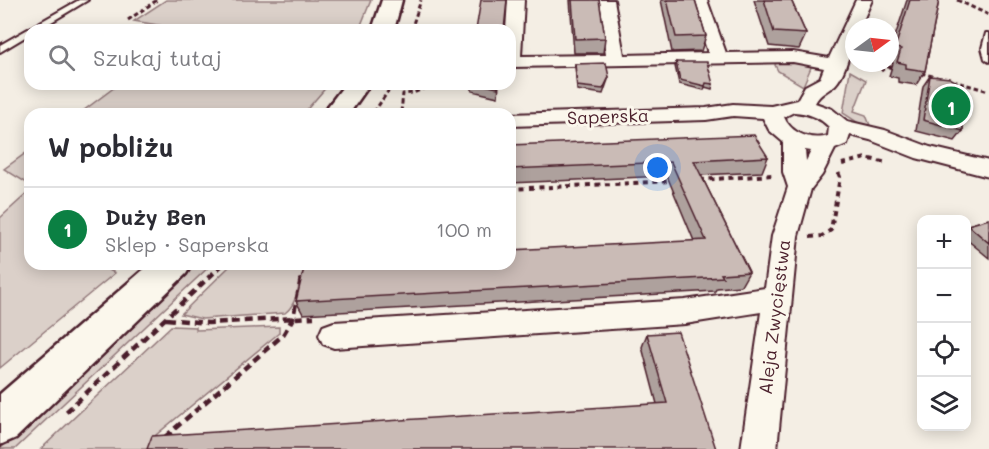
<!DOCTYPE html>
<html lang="pl">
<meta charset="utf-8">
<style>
body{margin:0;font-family:Mali,sans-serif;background:#f7f7f7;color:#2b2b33}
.controls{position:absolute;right:18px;bottom:18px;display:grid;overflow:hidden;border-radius:12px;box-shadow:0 3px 15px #0003}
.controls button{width:54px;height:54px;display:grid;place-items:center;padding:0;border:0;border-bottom:2px solid #e1e1e2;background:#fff;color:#2b2b33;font:30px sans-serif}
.compass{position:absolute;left:845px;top:18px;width:54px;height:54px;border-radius:50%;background:#fff;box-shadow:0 3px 15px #0003;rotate:75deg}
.you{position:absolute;left:658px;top:168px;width:21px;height:21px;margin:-15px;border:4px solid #fff;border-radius:50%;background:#1a73e8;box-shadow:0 0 0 9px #1a73e833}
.badge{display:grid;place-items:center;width:39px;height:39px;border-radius:50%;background:#0b8043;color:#fff;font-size:20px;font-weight:700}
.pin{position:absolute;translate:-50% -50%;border:3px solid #fff;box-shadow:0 2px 6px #0006}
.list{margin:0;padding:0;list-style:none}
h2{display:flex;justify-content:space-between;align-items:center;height:78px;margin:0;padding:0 24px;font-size:26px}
h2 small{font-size:20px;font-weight:400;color:#7c7c81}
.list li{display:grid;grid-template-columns:39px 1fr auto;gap:18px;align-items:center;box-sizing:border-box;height:84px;padding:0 24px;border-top:2px solid #e1e1e2}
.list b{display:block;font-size:22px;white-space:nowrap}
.list p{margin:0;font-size:20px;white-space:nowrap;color:#7c7c81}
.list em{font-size:20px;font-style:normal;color:#7c7c81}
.icon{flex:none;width:33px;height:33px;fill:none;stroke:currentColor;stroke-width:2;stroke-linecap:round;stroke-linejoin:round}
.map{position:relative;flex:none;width:989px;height:449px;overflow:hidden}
.search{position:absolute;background:#fff;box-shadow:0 3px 15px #0003;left:24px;top:24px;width:492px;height:66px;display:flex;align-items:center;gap:15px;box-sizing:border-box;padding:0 21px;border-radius:18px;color:#7c7c81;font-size:22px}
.panel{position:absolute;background:#fff;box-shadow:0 3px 15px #0003;left:24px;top:108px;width:492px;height:162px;border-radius:18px}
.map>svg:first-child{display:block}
.green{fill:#dbd0c9;stroke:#92787a;stroke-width:1.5}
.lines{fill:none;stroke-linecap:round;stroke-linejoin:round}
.lane-casing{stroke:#4a1f2b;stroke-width:4}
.street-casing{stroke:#4a1f2b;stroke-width:4}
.secondary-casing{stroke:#4a1f2b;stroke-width:5}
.path-far2{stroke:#4a1f2b;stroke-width:3;stroke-dasharray:4.5 3;stroke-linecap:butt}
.path-far1{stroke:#4a1f2b;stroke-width:4;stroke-dasharray:5 4.5;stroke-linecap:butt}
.path{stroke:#4a1f2b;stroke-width:4.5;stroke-dasharray:8 5;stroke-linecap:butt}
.lane{fill:#fbf7ec;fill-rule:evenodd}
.street{fill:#fbf7ec;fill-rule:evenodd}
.secondary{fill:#fbf7ec;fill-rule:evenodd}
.wall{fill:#aea19d;stroke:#4a1f2b;stroke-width:1.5}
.building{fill:#cabbb6;stroke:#4a1f2b;stroke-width:1.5}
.labels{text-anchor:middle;stroke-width:6;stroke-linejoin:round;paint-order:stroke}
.street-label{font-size:18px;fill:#4a1f2b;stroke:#fbf7ec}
</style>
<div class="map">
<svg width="989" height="449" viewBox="0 0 989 449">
<rect width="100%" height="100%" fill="#f4eee4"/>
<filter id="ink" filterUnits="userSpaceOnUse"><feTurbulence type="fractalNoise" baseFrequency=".0167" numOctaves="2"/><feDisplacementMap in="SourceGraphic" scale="12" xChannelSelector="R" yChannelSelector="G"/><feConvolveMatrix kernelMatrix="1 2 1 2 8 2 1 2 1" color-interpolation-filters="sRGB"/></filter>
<g filter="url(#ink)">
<path class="green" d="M 166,0 L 371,0 L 359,30 L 187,30 L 134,21 Z
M 777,61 L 812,65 L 803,86 L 778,71 L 775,65 Z
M 850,71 L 866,80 L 854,111 L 866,115 L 871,128 L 863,126 L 843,113 Z
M 119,84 L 329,84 L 303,114 L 79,114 Z
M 30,150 L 30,185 L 4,169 Z
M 30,191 L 30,264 L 112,264 L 107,269 L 115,273 L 0,368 L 0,218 Z
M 196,264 L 212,264 L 15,449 L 0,449 Z
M 232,264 L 311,264 C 295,278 301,301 285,313 L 202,319 L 181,314 Z
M 171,326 L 196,327 L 196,330 L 279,327 L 279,333 L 156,435 L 151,449 L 41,449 Z"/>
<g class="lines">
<g class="lane-casing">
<path id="lane" d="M 79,0 L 88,0 L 38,30 L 30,30 L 30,34 L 0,52 L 0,45 Z
M 986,33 L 989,33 L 989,62 L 985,59 L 982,48 Z"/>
</g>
<g class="street-casing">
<path id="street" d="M 508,0 L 524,0 L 521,56 L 606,55 L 598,0 L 614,0 L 624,55 L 708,53 L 691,0 L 707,0 L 726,53 L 793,52 L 829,58 L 856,0 L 872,0 L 860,27 L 854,27 C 854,41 846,74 835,85 C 827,92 820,93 815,103 L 832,109 L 847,121 L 885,130 L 930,147 L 989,161 L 989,177 L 916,158 L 870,140 L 850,135 L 847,144 L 835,149 L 822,175 L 811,189 L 798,236 L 777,449 L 741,449 L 761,312 L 685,324 L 334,348 L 323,344 L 319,335 L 323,326 L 334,322 L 685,300 L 765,288 L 772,236 L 788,187 L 783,172 L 783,142 L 769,130 L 763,118 L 733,116 L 706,120 L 510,126 L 509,114 L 706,108 L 733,104 L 771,106 L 797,100 L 805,86 L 820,78 L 824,68 L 793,62 L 512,67 L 510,67 L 510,30 L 506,30 ZM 794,112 C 808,113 819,117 829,127 L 828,136 C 812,141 791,134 784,117 ZM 805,150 L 811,151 L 806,161 Z"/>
</g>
<g class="secondary-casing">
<path id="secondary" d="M 382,0 L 402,0 L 394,30 L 372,30 Z
M 345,84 L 370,84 L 349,114 L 322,114 Z
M 150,264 L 192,264 L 186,274 L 16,438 L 0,445 L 0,394 Z"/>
</g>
<path class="path-far2" d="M 957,0 L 989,15
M 128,20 L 157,0
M 411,30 L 421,0
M 881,71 L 886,67 L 896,67
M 921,73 L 940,78
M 953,81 L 989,91
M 374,112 L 393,84
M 401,112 L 403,94 L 413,93 L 434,84"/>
<path class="path-far1" d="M 372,114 L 375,110
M 401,114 L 401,110
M 842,164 L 866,158 L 887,163
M 700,180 L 772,175
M 510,189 L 674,181
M 810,237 L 822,236 L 831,230 L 840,177 L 838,172"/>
<path class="path" d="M 166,319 L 208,323 L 314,317
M 66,412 L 223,264
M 165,437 L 283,335 L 293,318 L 301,278 L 304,275"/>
<use href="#lane" class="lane"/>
<use href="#street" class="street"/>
<use href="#secondary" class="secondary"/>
</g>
<path class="wall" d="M 570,0 L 599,0 L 605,38 L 603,53 L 574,53 Z
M 661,0 L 695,0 L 706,36 L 701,51 L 672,52 Z
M 754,0 L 791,0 L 806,34 L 799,49 L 769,46 Z
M 907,0 L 939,0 L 925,71 L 916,85 L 898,82 L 898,78 L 889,76 L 893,63 L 890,62 L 890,52 Z
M 676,62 L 713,84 L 712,89 L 705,87 L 704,90 L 679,84 L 675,66 Z
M 575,64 L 609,77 L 603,94 L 577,90 Z
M 930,76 L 963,109 L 963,131 L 955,141 L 916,131 L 923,86 Z
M 472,84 L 499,84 L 498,97 L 472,91 Z
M 510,145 L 768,157 L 762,172 L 701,175 L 749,272 L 741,286 L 717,288 L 715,291 L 303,314 L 296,301 L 694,241 L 667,176 L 510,183 Z
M 989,219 L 989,258 L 966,239 L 966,226 L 968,225 Z
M 647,334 L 716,449 L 657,404 L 642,347 Z"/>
<path class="building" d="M 481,0 L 507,0 L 504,30 L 476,30 Z
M 572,0 L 599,0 L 605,38 L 575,39 Z
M 667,0 L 695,0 L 706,36 L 676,37 Z
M 764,0 L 791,0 L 806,34 L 774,32 Z
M 910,0 L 939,0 L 925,71 L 906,68 L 906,64 L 897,62 L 901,49 L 895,48 Z
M 676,62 L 707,62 L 713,84 L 706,83 L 705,86 L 680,80 Z
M 606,63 L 609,77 L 603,89 L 577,86 L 575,64 Z
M 930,76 L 950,78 L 967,89 L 966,101 L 963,109 L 963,131 L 923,120 Z
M 480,84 L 498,84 L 498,88 Z
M 754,135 L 768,157 L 694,161 L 749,272 L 721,274 L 723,277 L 296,301 L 305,264 L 510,264 L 510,250 L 706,240 L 671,162 L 510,169 L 510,145 Z
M 989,219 L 989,243 L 968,225 Z
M 678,332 L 716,449 L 147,449 L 152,436 L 667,403 L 647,334 Z"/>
</g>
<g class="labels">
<g class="street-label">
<text transform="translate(608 117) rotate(-2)" y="6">Saperska</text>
<text transform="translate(775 317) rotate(-83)" y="6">Aleja Zwycięstwa</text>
</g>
</g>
</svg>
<div class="controls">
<button>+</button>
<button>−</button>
<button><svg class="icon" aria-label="locate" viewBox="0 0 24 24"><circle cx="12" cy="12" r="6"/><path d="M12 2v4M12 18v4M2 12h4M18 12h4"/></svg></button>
<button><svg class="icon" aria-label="layers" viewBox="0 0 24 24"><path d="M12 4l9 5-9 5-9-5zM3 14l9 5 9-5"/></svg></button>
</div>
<svg class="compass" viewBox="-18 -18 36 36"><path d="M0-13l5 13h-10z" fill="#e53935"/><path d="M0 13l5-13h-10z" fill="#7c7c81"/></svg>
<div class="you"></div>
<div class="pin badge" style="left:951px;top:106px">1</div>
<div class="search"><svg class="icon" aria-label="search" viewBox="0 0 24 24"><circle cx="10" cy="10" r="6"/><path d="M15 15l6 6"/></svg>Szukaj tutaj</div>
<section class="panel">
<h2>W pobliżu<small></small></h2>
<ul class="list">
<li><span class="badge">1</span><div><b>Duży Ben</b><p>Sklep · Saperska</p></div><em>100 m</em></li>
</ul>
</section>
</div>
